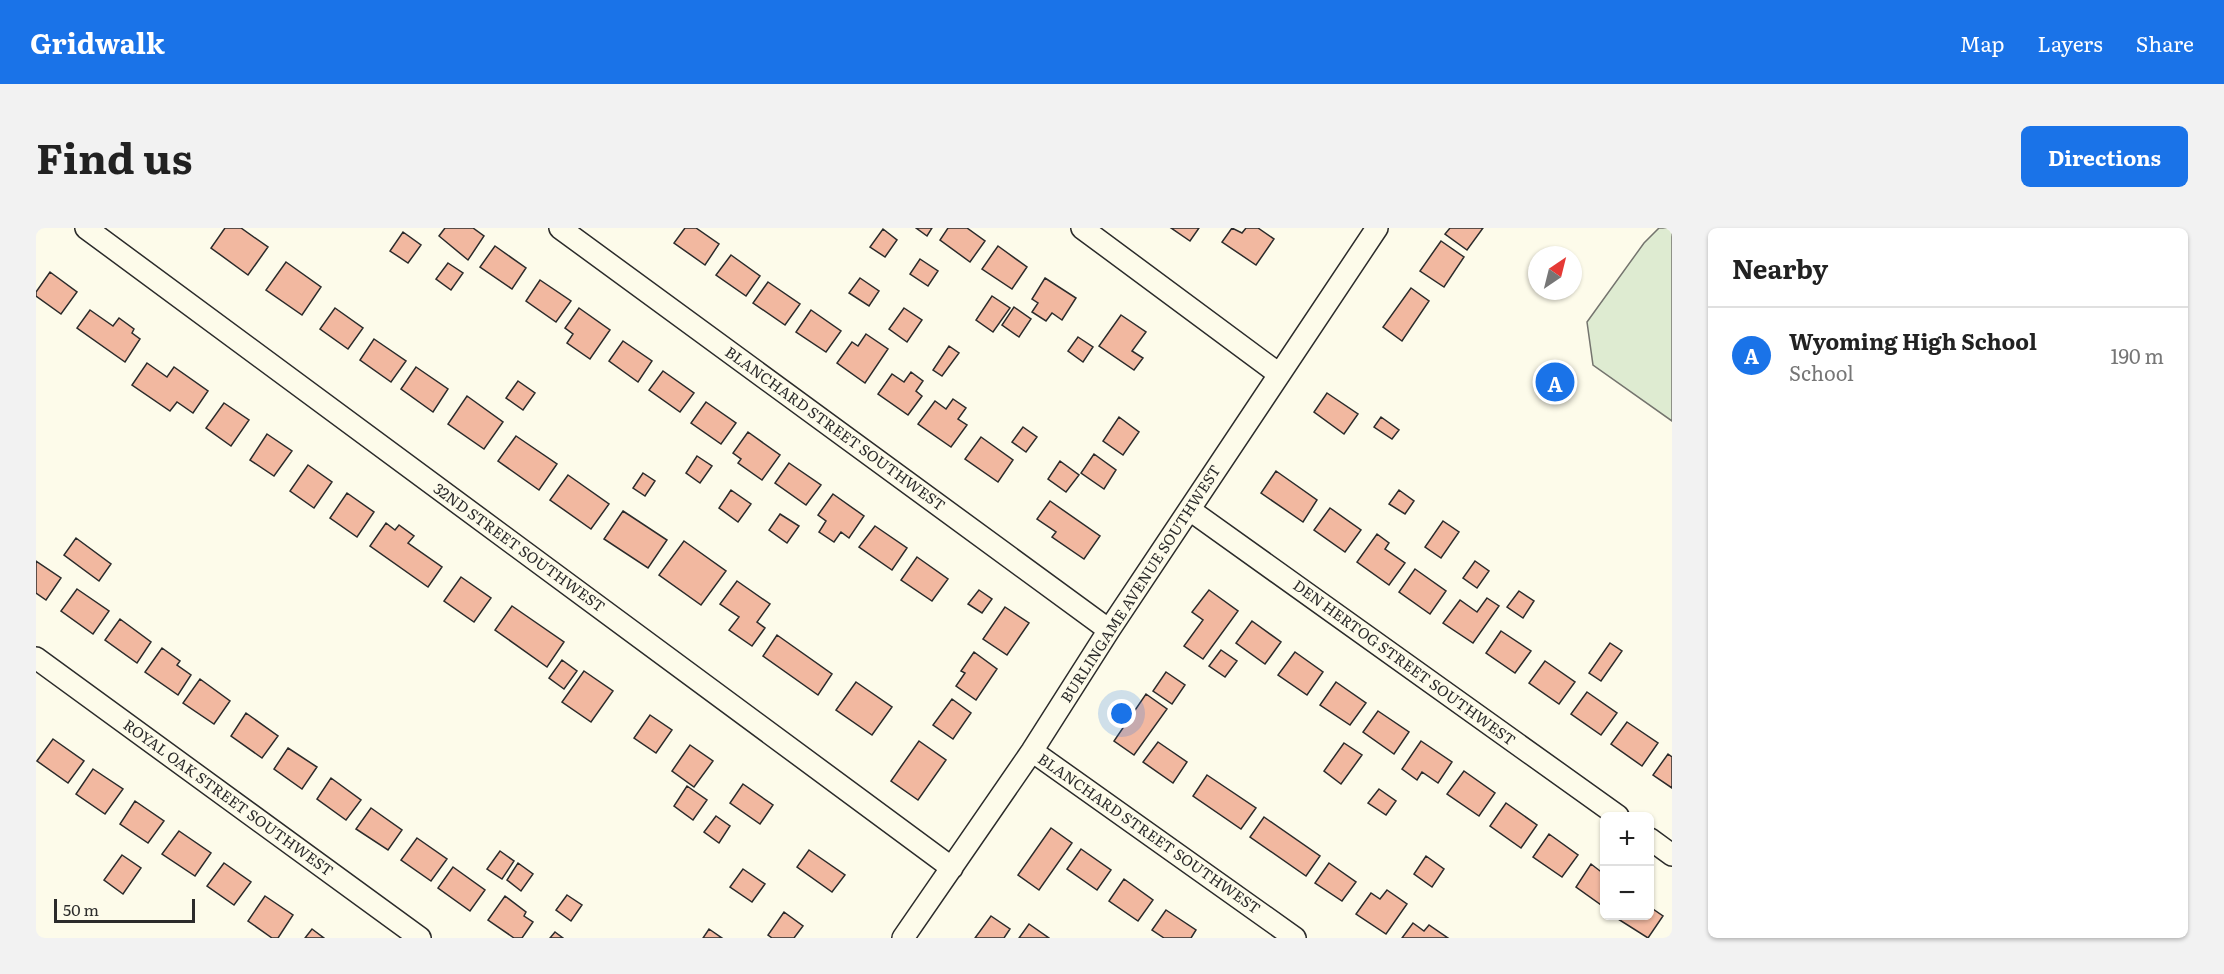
<!DOCTYPE html>
<meta charset="utf-8">
<style>
body{margin:0;font-family:Literata,serif;background:#f2f2f2;color:#222}
.controls{position:absolute;right:18px;bottom:18px;display:grid;overflow:hidden;border-radius:9px;box-shadow:0 2px 4px #0004}
.controls button{width:54px;height:54px;display:grid;place-items:center;padding:0;border:0;border-bottom:2px solid #e0e0e0;background:#fff;color:#222;font:30px sans-serif}
.compass{position:absolute;left:1492px;top:18px;width:54px;height:54px;border-radius:50%;background:#fff;box-shadow:0 2px 4px #0004;rotate:35deg}
.scale{position:absolute;left:18px;bottom:15px;width:141px;box-sizing:border-box;padding-left:6px;border:3px solid #2b2b2b;border-top:0;font-size:16px;line-height:21px;white-space:nowrap;color:#2b2b2b;-webkit-text-stroke:4px #fdfbea;paint-order:stroke}
.you{position:absolute;left:1086px;top:486px;width:21px;height:21px;margin:-15px;border:4px solid #fff;border-radius:50%;background:#1a73e8;box-shadow:0 0 0 9px #1a73e833}
.badge{display:grid;place-items:center;width:39px;height:39px;border-radius:50%;background:#1a73e8;color:#fff;font-size:20px;font-weight:700}
.pin{position:absolute;translate:-50% -50%;border:3px solid #fff;box-shadow:0 2px 6px #0006}
.list{margin:0;padding:0;list-style:none}
h2{display:flex;justify-content:space-between;align-items:center;height:78px;margin:0;padding:0 24px;font-size:26px}
h2 small{font-size:20px;font-weight:400;color:#767676}
.list li{display:grid;grid-template-columns:39px 1fr auto;gap:18px;align-items:center;box-sizing:border-box;height:96px;padding:0 24px;border-top:2px solid #e0e0e0}
.list b{display:block;font-size:22px;white-space:nowrap}
.list p{margin:0;font-size:20px;white-space:nowrap;color:#767676}
.list em{font-size:20px;font-style:normal;color:#767676}
.map{position:relative;flex:none;width:1636px;height:710px;overflow:hidden;border-radius:9px}
header{display:flex;align-items:center;gap:36px;box-sizing:border-box;height:84px;padding:0 30px;background:#1a73e8;color:#fff}
header strong{font-size:28px}
nav{display:flex;gap:33px;margin-inline-start:auto;font-size:21px}
.intro{display:flex;align-items:center;justify-content:space-between;box-sizing:border-box;height:144px;padding:0 36px}
h1{margin:0;font-size:42px}
.button{padding:15px 27px;border-radius:9px;background:#1a73e8;color:#fff;font-size:21px;font-weight:700}
main{display:flex;gap:36px;padding:0 36px}
aside{flex:1;background:#fff;border-radius:9px;box-shadow:0 2px 4px #0004}
.map>svg:first-child{display:block}
.green{fill:#deebd1;stroke:#74746e;stroke-width:1.5}
.building{fill:#f2b8a0;stroke:#2b2b2b;stroke-width:1.5}
.lines{fill:none;stroke-linecap:round;stroke-linejoin:round}
.minor-casing{stroke:#2b2b2b;stroke-width:24}
.minor{stroke:#fdfbea;stroke-width:21}
.labels{text-anchor:middle;stroke-width:4.5;stroke-linejoin:round;paint-order:stroke}
.street-label{font-size:15px;fill:#2b2b2b;stroke:#fdfbea}
</style>
<header>
<strong>Gridwalk</strong>
<nav><a>Map</a><a>Layers</a><a>Share</a></nav>
</header>
<div class="intro"><h1>Find us</h1><a class="button">Directions</a></div>
<main>
<div class="map">
<svg width="1636" height="710" viewBox="0 0 1636 710">
<rect width="100%" height="100%" fill="#fdfbea"/>
<path class="green" d="M 1623,0 L 1636,0 L 1636,193 L 1557,137 L 1551,94 L 1608,15 Z"/>
<path class="building" d="M 189,0 L 205,0 L 232,19 L 212,47 L 175,20 Z
M 409,0 L 437,0 L 448,8 L 432,32 L 403,8 Z
M 649,0 L 660,0 L 683,16 L 669,37 L 638,15 Z
M 880,0 L 896,0 L 891,8 Z
M 912,0 L 931,0 L 949,13 L 934,34 L 904,12 Z
M 1135,0 L 1163,0 L 1154,13 Z
M 1196,0 L 1206,5 L 1210,0 L 1222,0 L 1238,11 L 1220,37 L 1186,14 Z
M 1414,0 L 1447,0 L 1431,22 L 1409,6 Z
M 847,1 L 861,12 L 849,29 L 834,19 Z
M 367,4 L 385,17 L 372,35 L 354,23 Z
M 1405,13 L 1428,29 L 1408,59 L 1384,43 Z
M 459,18 L 490,40 L 476,61 L 444,39 Z
M 962,18 L 991,39 L 976,61 L 946,41 Z
M 695,27 L 724,48 L 710,68 L 680,47 Z
M 884,31 L 902,43 L 892,58 L 874,46 Z
M 250,34 L 285,59 L 266,87 L 230,62 Z
M 412,35 L 427,45 L 415,62 L 400,51 Z
M 14,44 L 41,64 L 25,86 L 0,68 L 0,64 Z
M 824,50 L 843,63 L 833,78 L 813,65 Z
M 1009,50 L 1040,70 L 1026,92 L 1016,85 L 1010,93 L 996,84 L 1002,75 L 996,71 Z
M 504,52 L 535,73 L 520,94 L 490,73 Z
M 732,54 L 764,76 L 749,97 L 717,75 Z
M 1375,60 L 1393,73 L 1366,113 L 1347,99 Z
M 956,68 L 974,80 L 957,104 L 940,92 Z
M 978,79 L 995,91 L 983,109 L 966,97 Z
M 299,80 L 327,100 L 312,121 L 284,101 Z
M 543,80 L 574,102 L 554,131 L 531,115 L 537,106 L 529,100 Z
M 868,80 L 886,92 L 871,114 L 853,101 Z
M 54,82 L 77,98 L 83,90 L 98,101 L 96,105 L 104,111 L 89,134 L 41,100 Z
M 775,82 L 805,103 L 790,124 L 760,104 Z
M 1085,87 L 1110,104 L 1096,123 L 1107,130 L 1098,142 L 1063,118 Z
M 830,106 L 852,121 L 829,155 L 801,135 L 816,114 L 822,118 Z
M 1042,109 L 1057,119 L 1047,134 L 1032,123 Z
M 338,111 L 370,133 L 355,154 L 324,132 Z
M 587,113 L 616,133 L 602,154 L 573,133 Z
M 913,118 L 923,125 L 906,148 L 897,142 Z
M 111,135 L 131,149 L 138,139 L 172,163 L 157,185 L 141,174 L 134,183 L 96,157 Z
M 380,139 L 412,161 L 397,184 L 365,161 Z
M 627,143 L 658,165 L 644,184 L 613,162 Z
M 875,144 L 887,153 L 880,163 L 886,168 L 872,187 L 842,166 L 856,146 L 868,154 Z
M 482,153 L 499,165 L 487,182 L 470,170 Z
M 1291,165 L 1322,186 L 1308,206 L 1278,184 Z
M 431,168 L 467,194 L 448,221 L 412,196 Z
M 917,171 L 930,180 L 922,191 L 931,197 L 915,219 L 882,196 L 899,173 L 910,181 Z
M 670,174 L 700,195 L 685,216 L 655,195 Z
M 188,175 L 213,192 L 195,218 L 170,200 Z
M 1083,189 L 1103,204 L 1087,227 L 1067,213 Z
M 1345,189 L 1363,202 L 1356,211 L 1338,199 Z
M 987,199 L 1001,209 L 990,224 L 976,214 Z
M 712,204 L 744,227 L 726,252 L 702,235 L 705,231 L 697,225 Z
M 231,206 L 256,223 L 238,248 L 214,232 Z
M 480,208 L 521,236 L 503,262 L 462,233 Z
M 945,209 L 977,232 L 962,254 L 929,231 Z
M 1058,226 L 1080,242 L 1068,261 L 1045,245 Z
M 661,228 L 676,238 L 664,255 L 650,245 Z
M 1024,233 L 1043,247 L 1030,264 L 1012,251 Z
M 753,235 L 785,257 L 770,277 L 739,255 Z
M 272,237 L 296,254 L 278,280 L 254,263 Z
M 1240,243 L 1281,272 L 1267,294 L 1225,265 Z
M 607,245 L 619,253 L 609,268 L 597,260 Z
M 532,247 L 573,276 L 555,301 L 514,272 Z
M 695,262 L 715,276 L 702,294 L 683,280 Z
M 1363,262 L 1378,273 L 1369,286 L 1353,276 Z
M 311,265 L 338,284 L 321,309 L 294,290 Z
M 797,266 L 828,288 L 813,310 L 805,304 L 798,314 L 783,304 L 790,293 L 782,287 Z
M 1014,273 L 1064,308 L 1048,331 L 1016,309 L 1020,304 L 1001,291 Z
M 1294,280 L 1325,302 L 1309,324 L 1278,302 Z
M 587,283 L 631,312 L 612,340 L 568,311 Z
M 744,286 L 763,298 L 751,315 L 733,302 Z
M 1407,293 L 1423,304 L 1405,330 L 1389,319 Z
M 350,295 L 359,302 L 363,297 L 378,308 L 372,315 L 406,339 L 392,359 L 334,318 Z
M 839,298 L 871,320 L 856,342 L 823,319 Z
M 1341,306 L 1353,315 L 1349,321 L 1369,335 L 1353,357 L 1321,334 Z
M 40,310 L 75,336 L 63,353 L 28,327 Z
M 648,313 L 690,343 L 665,377 L 623,347 Z
M 881,329 L 912,351 L 896,373 L 865,352 Z
M 0,333 L 25,350 L 10,372 L 0,365 Z
M 1439,333 L 1453,343 L 1441,360 L 1427,350 Z
M 1379,341 L 1410,363 L 1394,386 L 1363,364 Z
M 425,349 L 455,370 L 438,394 L 408,373 Z
M 701,353 L 734,376 L 721,394 L 729,400 L 716,418 L 693,402 L 703,389 L 684,376 Z
M 41,361 L 73,383 L 57,406 L 25,383 Z
M 943,362 L 956,371 L 946,385 L 932,376 Z
M 1173,362 L 1202,383 L 1167,431 L 1148,418 L 1167,392 L 1156,384 Z
M 1483,363 L 1498,373 L 1487,390 L 1471,379 Z
M 1451,370 L 1463,378 L 1437,415 L 1407,395 L 1424,372 L 1441,384 Z
M 476,378 L 528,414 L 511,439 L 459,402 Z
M 969,379 L 993,395 L 971,427 L 947,411 Z
M 84,391 L 115,414 L 101,435 L 69,412 Z
M 1216,393 L 1245,414 L 1229,436 L 1200,415 Z
M 1465,403 L 1495,423 L 1479,445 L 1450,425 Z
M 741,407 L 796,446 L 782,467 L 727,428 Z
M 1574,415 L 1586,423 L 1565,453 L 1553,445 Z
M 126,420 L 144,433 L 141,437 L 155,447 L 142,467 L 109,444 Z
M 1185,422 L 1201,433 L 1189,449 L 1173,438 Z
M 938,424 L 961,441 L 940,472 L 920,458 L 929,445 L 925,443 Z
M 1259,424 L 1287,444 L 1271,467 L 1242,447 Z
M 526,432 L 541,443 L 528,461 L 513,450 Z
M 1509,433 L 1539,454 L 1523,476 L 1493,455 Z
M 548,443 L 577,463 L 555,494 L 526,474 Z
M 1130,444 L 1149,457 L 1136,476 L 1117,463 Z
M 164,451 L 194,473 L 178,496 L 147,475 Z
M 820,454 L 856,479 L 836,507 L 800,482 Z
M 1300,454 L 1330,475 L 1314,497 L 1284,477 Z
M 1551,464 L 1581,485 L 1565,507 L 1535,486 Z
M 1110,466 L 1131,481 L 1098,527 L 1078,513 Z
M 916,471 L 935,485 L 917,511 L 897,497 Z
M 1342,483 L 1373,504 L 1358,526 L 1327,504 Z
M 210,485 L 242,508 L 226,530 L 195,508 Z
M 614,487 L 636,502 L 620,525 L 598,510 Z
M 1591,494 L 1622,515 L 1606,538 L 1575,516 Z
M 17,511 L 48,533 L 32,555 L 1,533 Z
M 883,513 L 910,532 L 882,572 L 855,553 Z
M 1385,513 L 1416,534 L 1402,555 L 1386,544 L 1381,552 L 1366,541 Z
M 1122,514 L 1151,534 L 1137,555 L 1107,534 Z
M 1308,515 L 1326,527 L 1305,556 L 1288,543 Z
M 654,517 L 677,533 L 658,559 L 636,543 Z
M 252,520 L 281,539 L 266,561 L 238,541 Z
M 1632,526 L 1636,529 L 1636,560 L 1617,547 Z
M 57,541 L 87,561 L 69,586 L 40,566 Z
M 1428,543 L 1459,565 L 1443,588 L 1411,566 Z
M 1171,547 L 1220,580 L 1205,601 L 1157,568 Z
M 295,550 L 325,572 L 310,592 L 281,571 Z
M 707,556 L 737,577 L 724,596 L 694,575 Z
M 651,558 L 671,572 L 657,592 L 638,578 Z
M 1343,561 L 1360,573 L 1350,587 L 1332,575 Z
M 99,573 L 128,593 L 112,615 L 84,596 Z
M 1470,575 L 1501,597 L 1485,620 L 1454,598 Z
M 335,580 L 366,602 L 352,622 L 320,601 Z
M 680,588 L 694,598 L 683,615 L 668,604 Z
M 1228,589 L 1284,628 L 1270,648 L 1214,609 Z
M 1015,600 L 1036,615 L 1003,662 L 982,647 Z
M 143,603 L 175,625 L 159,648 L 126,626 Z
M 1513,606 L 1542,627 L 1526,649 L 1497,629 Z
M 381,610 L 411,631 L 395,653 L 365,632 Z
M 1045,621 L 1075,642 L 1061,662 L 1031,641 Z
M 773,622 L 809,647 L 796,664 L 761,639 Z
M 464,623 L 478,633 L 466,651 L 451,641 Z
M 86,627 L 105,640 L 87,666 L 68,652 Z
M 1390,628 L 1408,641 L 1396,659 L 1378,646 Z
M 188,635 L 215,654 L 198,677 L 171,658 Z
M 482,635 L 497,646 L 485,663 L 471,652 Z
M 1293,635 L 1320,654 L 1306,673 L 1279,655 Z
M 1555,636 L 1568,646 L 1568,679 L 1540,659 Z
M 417,639 L 449,662 L 434,683 L 402,660 Z
M 707,641 L 729,656 L 716,674 L 694,659 Z
M 1088,651 L 1117,672 L 1102,693 L 1073,673 Z
M 1351,662 L 1371,676 L 1350,706 L 1320,686 L 1335,665 L 1344,671 Z
M 531,667 L 546,677 L 535,693 L 520,682 Z
M 229,668 L 257,687 L 242,710 L 236,710 L 212,693 Z
M 469,668 L 490,684 L 488,688 L 497,694 L 486,710 L 478,710 L 452,692 Z
M 1614,679 L 1627,688 L 1612,710 L 1582,691 L 1584,688 L 1614,688 Z
M 1130,682 L 1160,702 L 1155,710 L 1128,710 L 1116,702 Z
M 748,684 L 767,698 L 758,710 L 736,710 L 732,707 Z
M 955,688 L 974,701 L 968,710 L 939,710 Z
M 1377,695 L 1388,703 L 1393,697 L 1412,710 L 1366,710 Z
M 993,696 L 1013,710 L 983,710 Z
M 276,701 L 288,710 L 269,710 Z
M 673,701 L 686,710 L 667,710 Z
M 519,704 L 527,710 L 514,710 Z"/>
<g class="lines">
<g class="minor-casing">
<path id="minor" d="M 50,0 L 916,640
M 524,0 L 1073,402
M 1046,0 L 1243,146
M 1154,282 L 1582,588
M 0,430 L 384,710
M 996,523 L 1259,710
M 1614,611 L 1636,627
M 867,710 L 996,523 L 1073,402 L 1341,0"/>
</g>
<use href="#minor" class="minor"/>
</g>
<g class="labels">
<g class="street-label">
<text transform="translate(799 201) rotate(36)" y="5">BLANCHARD STREET SOUTHWEST</text>
<text transform="translate(483 320) rotate(36)" y="5">32ND STREET SOUTHWEST</text>
<text transform="translate(1105 356) rotate(-57)" y="5">BURLINGAME AVENUE SOUTHWEST</text>
<text transform="translate(1368 435) rotate(36)" y="5">DEN HERTOG STREET SOUTHWEST</text>
<text transform="translate(192 570) rotate(36)" y="5">ROYAL OAK STREET SOUTHWEST</text>
<text transform="translate(1113 606) rotate(35)" y="5">BLANCHARD STREET SOUTHWEST</text>
</g>
</g>
</svg>
<div class="controls">
<button>+</button>
<button>−</button>
</div>
<svg class="compass" viewBox="-18 -18 36 36"><path d="M0-13l5 13h-10z" fill="#e53935"/><path d="M0 13l5-13h-10z" fill="#767676"/></svg>
<div class="scale">50 m</div>
<div class="you"></div>
<div class="pin badge" style="left:1519px;top:154px">A</div>
</div>
<aside>
<h2>Nearby<small></small></h2>
<ul class="list">
<li><span class="badge">A</span><div><b>Wyoming High School</b><p>School</p></div><em>190 m</em></li>
</ul>
</aside>
</main>
